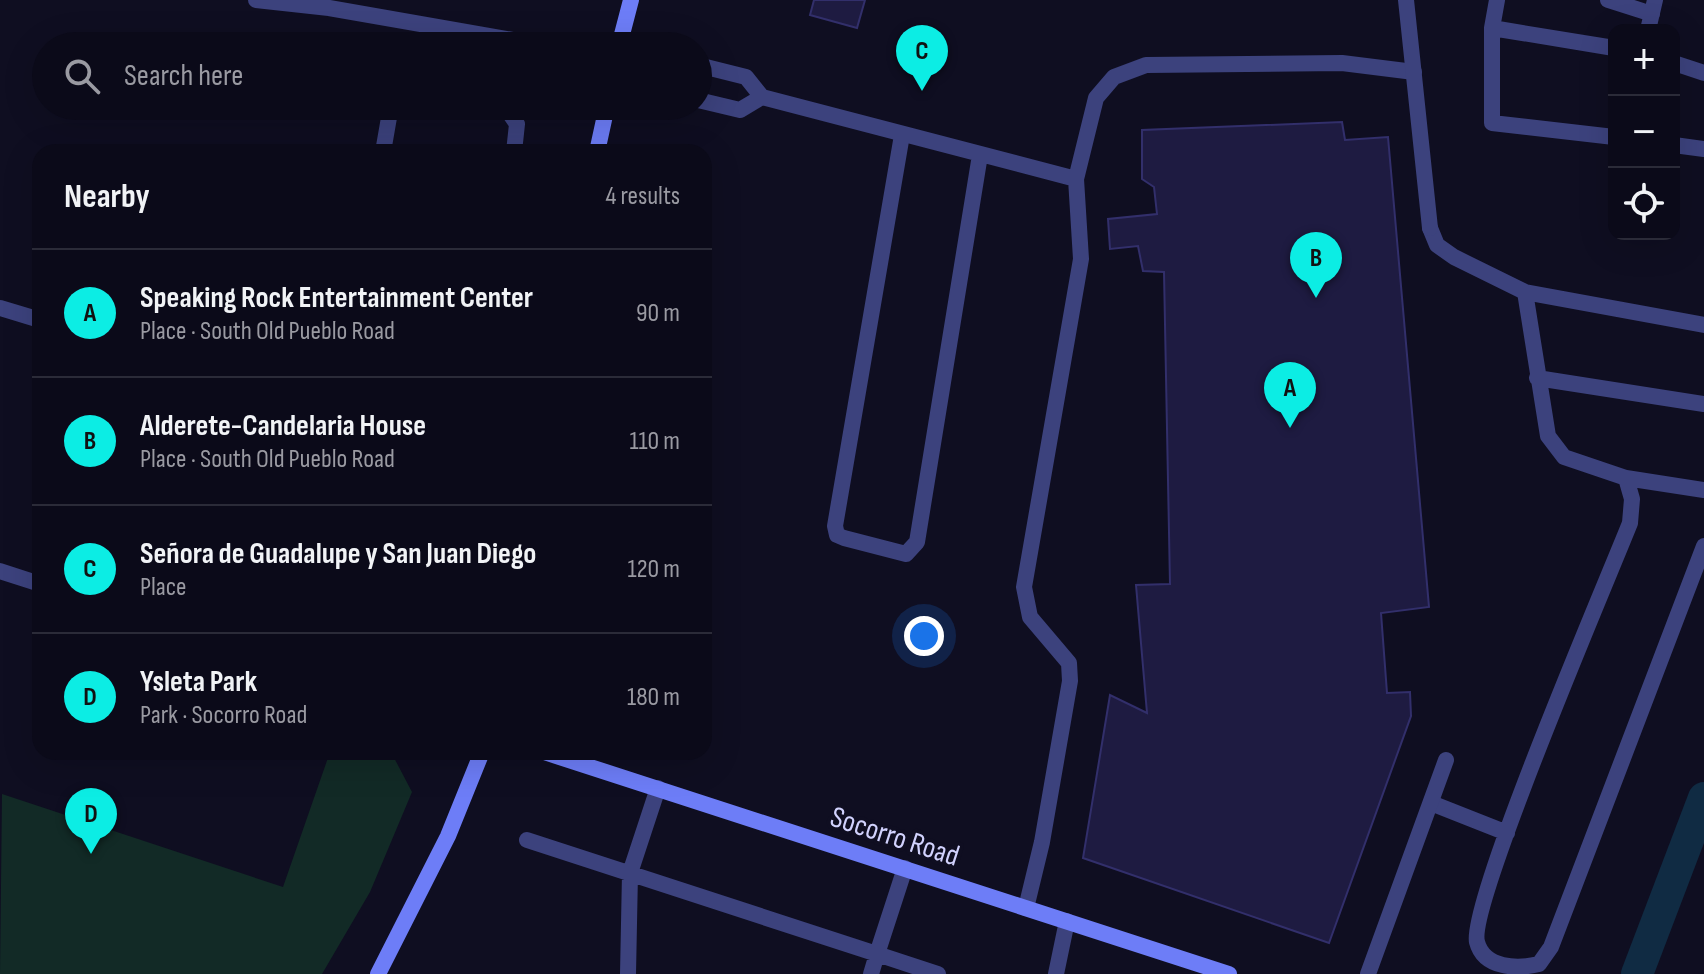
<!DOCTYPE html>
<meta charset="utf-8">
<style>
body{margin:0;font-family:"Sofia Sans Condensed",sans-serif;background:#191826;color:#f1f3f6}
.controls{position:absolute;right:24px;top:24px;display:grid;overflow:hidden;border-radius:16px;box-shadow:0 8px 32px #0002}
.controls button{width:72px;height:72px;display:grid;place-items:center;padding:0;border:0;border-bottom:2px solid #2b2b38;background:#0b0a19;color:#f1f3f6;font:40px sans-serif}
.you{position:absolute;left:924px;top:636px;width:28px;height:28px;margin:-20px;border:6px solid #fff;border-radius:50%;background:#1a73e8;box-shadow:0 0 0 12px #1a73e833}
.badge{display:grid;place-items:center;width:52px;height:52px;border-radius:50%;background:#0cede4;color:#111;font-size:26px;font-weight:700}
.pin{position:absolute;translate:-50% -66px;filter:drop-shadow(0 2px 4px #0008)}
.pin::after{content:'';position:absolute;top:42px;width:28px;height:24px;background:inherit;clip-path:polygon(0 0,100% 0,50% 100%)}
.list{margin:0;padding:0;list-style:none}
h2{display:flex;justify-content:space-between;align-items:center;height:104px;margin:0;padding:0 32px;font-size:34px}
h2 small{font-size:26px;font-weight:400;color:#9a9aa2}
.list li{display:grid;grid-template-columns:52px 1fr auto;gap:24px;align-items:center;box-sizing:border-box;height:128px;padding:0 32px;border-top:2px solid #2b2b38}
.list b{display:block;font-size:30px;white-space:nowrap}
.list p{margin:0;font-size:26px;white-space:nowrap;color:#9a9aa2}
.list em{font-size:26px;font-style:normal;color:#9a9aa2}
.icon{flex:none;width:44px;height:44px;fill:none;stroke:currentColor;stroke-width:2;stroke-linecap:round;stroke-linejoin:round}
.map{position:relative;flex:none;width:1704px;height:974px;overflow:hidden}
.search{position:absolute;background:#0b0a19;box-shadow:0 8px 32px #0002;left:32px;top:32px;width:680px;height:88px;display:flex;align-items:center;gap:20px;box-sizing:border-box;padding:0 28px;border-radius:44px;color:#9a9aa2;font-size:30px}
.panel{position:absolute;background:#0b0a19;box-shadow:0 8px 32px #0002;left:32px;top:144px;width:680px;height:616px;border-radius:24px}
.map>svg:first-child{display:block}
.green{fill:#122a26}
.lines{fill:none;stroke-linecap:round;stroke-linejoin:round}
.canal{stroke:#102b43;stroke-width:32}
.building{fill:#1e1b41;stroke:#322f6b;stroke-width:2}
.service{stroke:#3c427d;stroke-width:16}
.minor{stroke:#3c427d;stroke-width:16}
.tertiary{stroke:#3c427d;stroke-width:16}
.secondary{stroke:#6d7df7;stroke-width:16}
.labels{text-anchor:middle;stroke-width:8;stroke-linejoin:round;paint-order:stroke}
.street-label{font-size:30px;fill:#d1d2fd;stroke:#0f0e21}
</style>
<div class="map">
<svg width="1704" height="974" viewBox="0 0 1704 974">
<rect width="100%" height="100%" fill="#0f0e21"/>
<path class="green" d="M 330,752 L 391,752 L 412,792 L 370,892 L 322,974 L 0,974 L 2,794 L 283,887 Z"/>
<g class="lines">
<path class="canal" d="M 1637,974 L 1704,798"/>
</g>
<path class="building" d="M 814,0 L 865,0 L 857,28 L 810,15 Z
M 1342,122 L 1345,140 L 1388,137 L 1429,607 L 1381,613 L 1387,693 L 1410,692 L 1411,716 L 1329,943 L 1083,858 L 1110,695 L 1147,713 L 1136,585 L 1170,584 L 1164,272 L 1143,271 L 1138,246 L 1110,249 L 1108,219 L 1157,214 L 1154,187 L 1142,179 L 1142,130 Z"/>
<g class="lines">
<path class="service" d="M 1497,0 L 1492,28 L 1492,123 L 1614,137
M 1608,0 L 1652,14
M 1492,28 L 1614,48
M 1648,30 L 1655,0
M 1674,63 L 1704,73
M 698,65 L 746,77 L 762,97 L 740,110 L 698,100
M 762,97 L 1076,179 L 1081,259 L 1024,587 L 1030,617 L 1069,663 L 1070,681 L 1042,842 L 1026,908
M 496,106 L 508,111 L 517,124 L 514,152
M 902,135 L 835,526 L 837,535 L 844,538 L 906,554 L 917,542 L 980,155
M 1674,145 L 1704,149
M 383,152 L 391,106
M 1076,179 L 1096,98 L 1114,77 L 1146,65 L 1342,63 L 1414,72
M 1430,228 L 1437,245 L 1454,257 L 1525,292 L 1704,325
M 1525,292 L 1548,436 L 1564,457 L 1626,478 L 1632,499 L 1630,523 C 1607,581 1468,905 1477,942 C 1484,969 1518,969 1539,964 L 1551,947 L 1704,546
M 0,308 L 40,320
M 1537,378 L 1704,404
M 1626,478 L 1704,490
M 1431,803 L 1507,833
M 527,840 L 877,954 L 871,974
M 905,868 L 877,954 L 938,974
M 628,974 L 630,873 L 658,788"/>
<path class="minor" d="M 256,0 L 329,8 L 547,46
M 1056,974 L 1067,921"/>
<path class="tertiary" d="M 1406,0 L 1430,228
M 0,571 L 40,584
M 1368,974 L 1446,760"/>
<path class="secondary" d="M 619,46 L 631,0
M 597,152 L 607,106
M 544,752 L 1229,974
M 378,974 L 448,836 L 482,752"/>
</g>
<g class="labels">
<g class="street-label">
<text transform="translate(895 836) rotate(18)" y="10">Socorro Road</text>
</g>
</g>
</svg>
<div class="controls">
<button>+</button>
<button>−</button>
<button><svg class="icon" aria-label="locate" viewBox="0 0 24 24"><circle cx="12" cy="12" r="6"/><path d="M12 2v4M12 18v4M2 12h4M18 12h4"/></svg></button>
</div>
<div class="you"></div>
<div class="pin badge" style="left:1290px;top:428px">A</div>
<div class="pin badge" style="left:1316px;top:298px">B</div>
<div class="pin badge" style="left:922px;top:91px">C</div>
<div class="pin badge" style="left:91px;top:854px">D</div>
<div class="search"><svg class="icon" aria-label="search" viewBox="0 0 24 24"><circle cx="10" cy="10" r="6"/><path d="M15 15l6 6"/></svg>Search here</div>
<section class="panel">
<h2>Nearby<small>4 results</small></h2>
<ul class="list">
<li><span class="badge">A</span><div><b>Speaking Rock Entertainment Center</b><p>Place · South Old Pueblo Road</p></div><em>90 m</em></li>
<li><span class="badge">B</span><div><b>Alderete-Candelaria House</b><p>Place · South Old Pueblo Road</p></div><em>110 m</em></li>
<li><span class="badge">C</span><div><b>Señora de Guadalupe y San Juan Diego</b><p>Place</p></div><em>120 m</em></li>
<li><span class="badge">D</span><div><b>Ysleta Park</b><p>Park · Socorro Road</p></div><em>180 m</em></li>
</ul>
</section>
</div>
